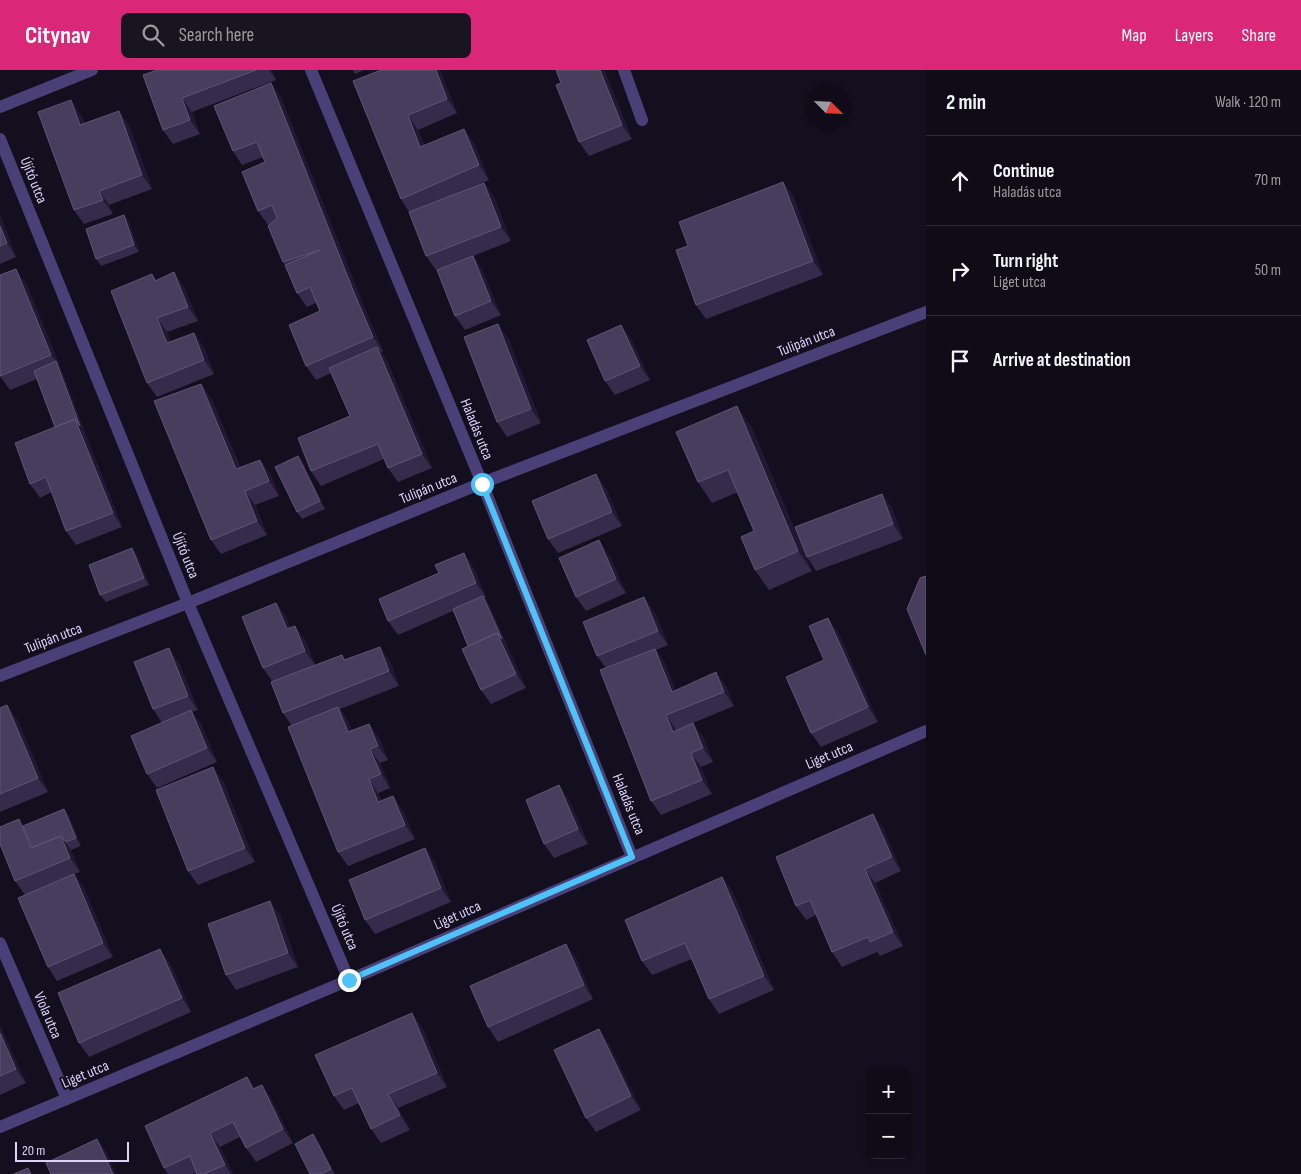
<!DOCTYPE html>
<meta charset="utf-8">
<style>
body{margin:0;font-family:"Sofia Sans Condensed",sans-serif;background:#181420;color:#f1f3f6}
.controls{position:absolute;right:15px;bottom:15px;display:grid;overflow:hidden;border-radius:8px;box-shadow:0 1px 4px #0004}
.controls button{width:45px;height:45px;display:grid;place-items:center;padding:0;border:0;border-bottom:1px solid #2f2b36;background:#0f0b17;color:#f1f3f6;font:25px sans-serif}
.compass{position:absolute;left:806px;top:15px;width:45px;height:45px;border-radius:50%;background:#0f0b17;box-shadow:0 1px 4px #0004;rotate:114deg}
.scale{position:absolute;left:15px;bottom:12px;width:114px;box-sizing:border-box;padding-left:5px;border:2px solid #ddd3f9;border-top:0;font-size:14px;line-height:18px;white-space:nowrap;color:#ddd3f9;-webkit-text-stroke:4px #140f1f;paint-order:stroke}
.stop{position:absolute;width:15px;height:15px;margin:-11px;border:4px solid #4fc3f7;border-radius:50%;background:#fff}
.stop.end{background:#4fc3f7;border-color:#fff;box-shadow:0 1px 5px #0008}
.list{margin:0;padding:0;list-style:none}
h2{display:flex;justify-content:space-between;align-items:center;height:65px;margin:0;padding:0 20px;font-size:21px}
h2 small{font-size:16px;font-weight:400;color:#9b9ba1}
.list li{display:grid;grid-template-columns:32px 1fr auto;gap:15px;align-items:center;box-sizing:border-box;height:90px;padding:0 20px;border-top:1px solid #2f2b36}
.list b{display:block;font-size:19px;white-space:nowrap}
.list p{margin:0;font-size:16px;white-space:nowrap;color:#9b9ba1}
.list em{font-size:16px;font-style:normal;color:#9b9ba1}
.icon{flex:none;width:28px;height:28px;fill:none;stroke:currentColor;stroke-width:2;stroke-linecap:round;stroke-linejoin:round}
.map{position:relative;flex:none;width:926px;height:1104px;overflow:hidden}
header{display:flex;align-items:center;gap:30px;box-sizing:border-box;height:70px;padding:0 25px;background:#db2777;color:#fff}
header strong{font-size:24px}
nav{display:flex;gap:28px;margin-inline-start:auto;font-size:18px}
.search{width:350px;height:45px;background:#181420;display:flex;align-items:center;gap:12px;box-sizing:border-box;padding:0 18px;border-radius:8px;color:#9b9ba1;font-size:19px}
main{display:flex}
aside{flex:1;background:#0f0b17}
.map>svg:first-child{display:block}
.lines{fill:none;stroke-linecap:round;stroke-linejoin:round}
.service{stroke:#4a4078;stroke-width:12}
.minor{stroke:#4a4078;stroke-width:12}
.wall{fill:#362b4a}
.shaded-wall{fill:#211831}
.building{fill:#483d5d;stroke:#5f5475}
.route{stroke:#4fc3f7;stroke-width:6}
.labels{text-anchor:middle;stroke-width:4;stroke-linejoin:round;paint-order:stroke}
.street-label{font-size:15px;fill:#ddd3f9;stroke:#140f1f}
</style>
<header>
<strong>Citynav</strong>
<div class="search"><svg class="icon" aria-label="search" viewBox="0 0 24 24"><circle cx="10" cy="10" r="6"/><path d="M15 15l6 6"/></svg>Search here</div>
<nav><a>Map</a><a>Layers</a><a>Share</a></nav>
</header>
<main>
<div class="map">
<svg width="926" height="1104" viewBox="0 0 926 1104">
<rect width="100%" height="100%" fill="#140f1f"/>
<g class="lines">
<path class="service" d="M 624,0 L 642,50"/>
<path class="minor" d="M 311,0 L 482,413 L 632,787
M 0,37 L 92,0
M 0,69 L 188,533 L 349,910
M 0,606 L 188,533 L 482,413 L 926,242
M 0,873 L 67,1029
M 0,1057 L 349,910 L 926,661"/>
</g>
<path class="wall" d="M 157,0 L 272,0 L 276,10 L 192,42 L 200,64 L 173,74 L 163,60 Z
M 353,0 L 364,0 L 355,4 Z
M 381,0 L 440,0 L 457,43 L 418,60 L 424,75 L 474,73 L 489,110 L 455,124 L 484,113 L 494,127 L 511,171 L 473,186 L 482,200 L 501,245 L 465,260 L 455,246 L 440,199 L 436,200 L 426,186 L 409,142 L 401,129 Z
M 604,0 L 632,69 L 589,86 L 579,72 Z
M 271,13 L 281,28 L 365,239 L 383,281 L 381,282 L 387,291 L 432,398 L 398,412 L 388,398 L 384,389 L 321,416 L 311,401 L 350,346 L 331,303 L 316,310 L 306,296 L 320,241 L 316,233 L 307,237 L 297,223 L 287,198 L 283,192 L 270,154 L 268,155 L 258,141 L 265,92 L 263,87 L 242,95 L 233,81 Z
M 81,45 L 85,54 L 129,55 L 152,119 L 109,135 L 113,144 L 84,154 L 74,140 Z
M 783,112 L 793,126 L 823,205 L 706,249 L 696,235 L 688,176 Z
M 0,145 L 16,187 L 0,194 Z
M 124,145 L 129,152 L 139,182 L 101,196 L 96,189 Z
M 152,204 L 156,210 L 184,217 L 198,251 L 167,262 L 171,272 L 204,277 L 214,304 L 157,327 L 147,313 Z
M 26,213 L 61,299 L 85,363 L 122,457 L 76,475 L 66,461 L 52,422 L 40,428 L 30,414 L 55,357 L 37,309 L 10,320 L 0,306 Z
M 621,255 L 631,269 L 650,310 L 615,325 L 605,311 Z
M 508,268 L 541,353 L 507,367 L 497,352 Z
M 211,328 L 240,397 L 260,390 L 270,404 L 279,426 L 255,435 L 267,465 L 221,484 L 211,470 Z
M 751,356 L 812,501 L 769,520 L 755,500 L 754,461 L 738,422 L 712,433 L 698,412 Z
M 298,386 L 303,393 L 325,439 L 302,449 L 297,442 Z
M 606,418 L 622,456 L 558,483 L 548,469 Z
M 882,424 L 892,438 L 903,469 L 816,501 L 807,487 Z
M 137,485 L 149,515 L 106,532 L 100,525 Z
M 609,485 L 626,523 L 586,541 L 576,527 Z
M 473,497 L 486,527 L 484,528 L 488,533 L 526,618 L 491,634 L 481,620 L 468,576 L 453,541 L 398,565 L 388,551 Z
M 276,533 L 286,547 L 290,558 L 295,556 L 305,570 L 315,595 L 342,585 L 345,589 L 390,591 L 399,616 L 340,639 L 348,651 L 352,661 L 369,654 L 379,668 L 388,690 L 380,693 L 390,718 L 378,723 L 382,731 L 393,726 L 403,741 L 415,769 L 348,796 L 338,782 L 292,656 L 283,643 L 272,611 L 263,598 Z
M 654,541 L 668,575 L 656,580 L 665,593 L 675,620 L 726,616 L 734,636 L 676,660 L 693,653 L 703,667 L 713,692 L 701,697 L 712,724 L 661,745 L 651,731 L 606,598 L 597,586 Z
M 838,562 L 878,652 L 821,677 L 811,663 L 824,590 Z
M 179,593 L 198,640 L 192,642 L 201,654 L 217,692 L 157,718 L 147,704 L 162,653 L 153,639 Z
M 0,638 L 17,649 L 48,722 L 0,742 Z
M 223,711 L 255,792 L 198,815 L 188,801 Z
M 559,715 L 569,730 L 588,774 L 554,788 L 544,774 Z
M 64,739 L 69,746 L 81,776 L 71,780 L 80,802 L 74,804 L 84,818 L 113,887 L 57,911 L 48,897 L 25,825 L 15,811 L 23,756 Z
M 883,758 L 901,801 L 875,813 L 903,876 L 880,886 L 877,882 L 842,897 L 832,882 L 816,845 L 806,850 L 796,836 Z
M 425,778 L 435,793 L 451,832 L 375,864 L 365,850 Z
M 722,807 L 732,821 L 774,920 L 719,944 L 709,929 L 692,889 L 652,905 L 642,891 Z
M 280,845 L 298,897 L 236,920 L 226,905 Z
M 576,888 L 593,929 L 498,972 L 488,957 Z
M 170,893 L 191,942 L 89,987 L 79,973 Z
M 0,956 L 26,1013 L 0,1025 Z
M 422,957 L 447,1017 L 398,1038 L 410,1060 L 381,1073 L 371,1059 L 359,1033 L 344,1040 L 334,1026 Z
M 608,973 L 641,1040 L 596,1062 L 586,1048 Z
M 247,1007 L 254,1018 L 262,1015 L 271,1029 L 293,1073 L 256,1092 L 246,1078 L 240,1067 L 220,1077 L 233,1104 L 197,1104 L 197,1102 L 192,1104 L 168,1104 L 164,1098 Z
M 318,1071 L 335,1104 L 310,1104 Z"/>
<path class="shaded-wall" d="M 269,0 L 272,0 L 276,10 Z
M 436,0 L 440,0 L 457,43 L 447,29 Z
M 600,0 L 604,0 L 632,69 L 622,55 Z
M 271,13 L 281,28 L 365,239 L 383,281 L 373,267 L 355,225 Z
M 182,28 L 192,42 L 200,64 L 190,50 Z
M 71,30 L 81,45 L 90,69 L 80,55 Z
M 119,41 L 129,55 L 152,119 L 142,105 Z
M 408,45 L 418,60 L 430,91 L 420,77 Z
M 464,59 L 474,73 L 489,110 L 479,95 Z
M 783,112 L 793,126 L 823,205 L 813,191 Z
M 484,113 L 494,127 L 511,171 L 501,157 Z
M 99,121 L 109,135 L 113,144 L 103,130 Z
M 0,145 L 16,187 L 7,173 L 0,156 Z
M 124,145 L 129,152 L 139,182 L 134,175 Z
M 473,186 L 482,200 L 501,245 L 491,231 Z
M 16,199 L 26,213 L 61,299 L 85,363 L 122,457 L 113,443 L 75,349 L 56,291 L 51,285 Z
M 174,202 L 184,217 L 198,251 L 188,237 Z
M 157,248 L 167,262 L 177,288 L 167,273 Z
M 498,254 L 508,268 L 541,353 L 531,339 Z
M 621,255 L 631,269 L 650,310 L 640,296 Z
M 194,263 L 204,277 L 214,304 L 204,290 Z
M 377,277 L 387,291 L 432,398 L 422,384 Z
M 201,314 L 211,328 L 246,413 L 236,399 Z
M 737,336 L 751,356 L 812,501 L 798,481 Z
M 298,386 L 303,393 L 325,439 L 320,431 Z
M 260,390 L 270,404 L 279,426 L 269,411 Z
M 596,404 L 606,418 L 622,456 L 612,442 Z
M 245,421 L 255,435 L 267,465 L 257,451 Z
M 882,424 L 892,438 L 903,469 L 893,454 Z
M 599,470 L 609,485 L 626,523 L 616,509 Z
M 132,478 L 137,485 L 149,515 L 144,508 Z
M 464,483 L 473,497 L 486,527 L 476,513 Z
M 483,526 L 488,533 L 526,618 L 516,604 L 497,563 Z
M 644,527 L 654,541 L 668,575 L 658,561 Z
M 276,533 L 286,547 L 297,573 L 287,559 Z
M 828,548 L 838,562 L 878,652 L 868,637 Z
M 295,556 L 305,570 L 315,595 L 305,581 Z
M 380,577 L 390,591 L 399,616 L 389,601 Z
M 169,578 L 179,593 L 198,640 L 188,626 Z
M 655,579 L 665,593 L 682,636 L 672,622 Z
M 716,602 L 726,616 L 734,636 L 724,622 Z
M 7,635 L 17,649 L 48,722 L 38,708 Z
M 338,637 L 348,651 L 358,677 L 348,662 Z
M 191,640 L 201,654 L 217,692 L 207,678 Z
M 666,645 L 676,660 L 683,676 L 673,662 Z
M 693,653 L 703,667 L 713,692 L 703,678 Z
M 369,654 L 379,668 L 388,690 L 378,676 Z
M 370,679 L 380,693 L 390,718 L 381,704 Z
M 691,683 L 701,697 L 712,724 L 702,710 Z
M 213,697 L 223,711 L 255,792 L 245,778 Z
M 369,709 L 378,723 L 388,747 L 378,732 Z
M 559,715 L 569,730 L 588,774 L 578,759 Z
M 393,726 L 403,741 L 415,769 L 405,755 Z
M 64,739 L 69,746 L 81,776 L 76,768 Z
M 873,744 L 883,758 L 901,801 L 892,787 Z
M 19,749 L 28,763 L 37,784 L 31,778 Z
M 61,766 L 71,780 L 80,802 L 70,788 Z
M 425,778 L 435,793 L 451,832 L 441,818 Z
M 865,799 L 875,813 L 903,876 L 893,862 Z
M 74,804 L 84,818 L 113,887 L 103,873 Z
M 722,807 L 732,821 L 774,920 L 764,906 Z
M 270,831 L 280,845 L 298,897 L 288,883 Z
M 566,874 L 576,888 L 593,929 L 584,915 Z
M 160,879 L 170,893 L 191,942 L 182,928 Z
M 412,943 L 422,957 L 447,1017 L 437,1003 Z
M 0,956 L 26,1013 L 16,999 L 0,963 Z
M 599,959 L 608,973 L 641,1040 L 631,1026 Z
M 247,1007 L 257,1021 L 253,1019 Z
M 262,1015 L 271,1029 L 293,1073 L 283,1059 Z
M 388,1024 L 398,1038 L 410,1060 L 400,1045 Z
M 210,1063 L 220,1077 L 233,1104 L 231,1104 L 225,1095 Z
M 313,1064 L 318,1071 L 335,1104 L 331,1099 Z
M 97,1069 L 107,1083 L 116,1104 L 113,1104 Z"/>
<path class="building" d="M 157,0 L 256,0 L 182,28 L 190,50 L 163,60 L 143,5 Z
M 381,0 L 436,0 L 447,29 L 408,45 L 420,77 L 464,59 L 479,95 L 401,129 L 353,11 Z
M 556,0 L 600,0 L 622,55 L 579,72 L 556,15 L 561,13 Z
M 271,13 L 355,225 L 373,267 L 306,296 L 289,255 L 320,241 L 310,217 L 297,223 L 285,195 L 320,180 L 283,192 L 268,156 L 277,148 L 272,135 L 258,141 L 242,102 L 265,92 L 257,72 L 233,81 L 214,36 Z
M 71,30 L 80,55 L 119,41 L 142,105 L 99,121 L 103,130 L 74,140 L 38,42 Z
M 783,112 L 813,191 L 696,235 L 676,180 L 688,176 L 679,152 Z
M 484,113 L 501,157 L 426,186 L 409,142 Z
M 124,145 L 134,175 L 96,189 L 86,159 Z
M 0,156 L 7,173 L 0,176 Z
M 473,186 L 491,231 L 455,246 L 437,200 Z
M 16,199 L 51,285 L 0,306 L 0,205 Z
M 174,202 L 188,237 L 157,248 L 167,273 L 194,263 L 204,290 L 147,313 L 111,221 L 152,204 L 155,211 Z
M 498,254 L 531,339 L 497,352 L 464,267 Z
M 621,255 L 640,296 L 605,311 L 587,270 Z
M 377,277 L 422,384 L 388,398 L 378,374 L 311,401 L 298,368 L 350,346 L 329,298 Z
M 56,291 L 80,356 L 75,349 L 55,357 L 34,301 Z
M 201,314 L 236,399 L 260,390 L 269,411 L 245,421 L 257,451 L 211,470 L 154,331 Z
M 737,336 L 798,481 L 755,500 L 741,467 L 754,461 L 728,400 L 698,412 L 676,362 Z
M 75,349 L 113,443 L 66,461 L 46,407 L 30,414 L 15,373 Z
M 298,386 L 320,431 L 297,442 L 275,397 Z
M 596,404 L 612,442 L 548,469 L 532,431 Z
M 882,424 L 893,454 L 807,487 L 795,457 Z
M 599,470 L 616,509 L 576,527 L 559,488 Z
M 132,478 L 144,508 L 100,525 L 89,495 Z
M 464,483 L 476,513 L 388,551 L 379,529 L 439,503 L 435,495 Z
M 926,506 L 926,585 L 907,539 L 920,508 Z
M 483,526 L 502,569 L 497,563 L 468,576 L 453,539 Z
M 644,527 L 658,561 L 597,586 L 583,552 Z
M 276,533 L 287,559 L 295,556 L 305,581 L 263,598 L 242,547 Z
M 828,548 L 868,637 L 811,663 L 786,607 L 824,590 L 809,556 Z
M 497,563 L 516,604 L 481,620 L 462,579 Z
M 380,577 L 389,601 L 283,643 L 271,612 L 342,585 L 344,590 Z
M 169,578 L 188,626 L 153,639 L 134,592 Z
M 655,579 L 672,622 L 716,602 L 724,622 L 666,645 L 673,662 L 693,653 L 703,678 L 691,683 L 702,710 L 651,731 L 600,600 Z
M 7,635 L 38,708 L 0,724 L 0,638 Z
M 338,637 L 348,662 L 369,654 L 378,676 L 370,679 L 381,704 L 369,709 L 378,732 L 393,726 L 405,755 L 338,782 L 288,657 Z
M 191,640 L 207,678 L 147,704 L 131,666 Z
M 213,697 L 245,778 L 188,801 L 156,720 Z
M 559,715 L 578,759 L 544,774 L 526,730 Z
M 64,739 L 76,768 L 66,772 L 61,766 L 32,777 L 23,756 Z
M 873,744 L 892,787 L 865,799 L 893,862 L 870,872 L 868,867 L 832,882 L 810,830 L 796,836 L 776,787 Z
M 19,749 L 31,778 L 61,766 L 70,788 L 15,811 L 0,774 L 0,757 Z
M 425,778 L 441,818 L 365,850 L 349,810 Z
M 74,804 L 103,873 L 48,897 L 18,828 Z
M 722,807 L 764,906 L 709,929 L 685,873 L 642,891 L 625,850 Z
M 270,831 L 288,883 L 226,905 L 208,854 Z
M 566,874 L 584,915 L 488,957 L 470,916 Z
M 160,879 L 182,928 L 79,973 L 58,923 Z
M 412,943 L 437,1003 L 388,1024 L 400,1045 L 371,1059 L 352,1018 L 334,1026 L 315,985 Z
M 599,959 L 631,1026 L 586,1048 L 554,980 Z
M 0,963 L 16,999 L 0,1006 Z
M 247,1007 L 253,1019 L 262,1015 L 283,1059 L 246,1078 L 233,1052 L 210,1063 L 225,1095 L 204,1104 L 197,1104 L 190,1086 L 164,1098 L 145,1056 Z
M 313,1064 L 331,1099 L 321,1104 L 310,1104 L 295,1074 Z
M 97,1069 L 113,1104 L 51,1104 L 46,1093 Z
M 28,1098 L 31,1104 L 14,1104 Z"/>
<g class="lines">
<path class="route" d="M 349,910 L 632,787 L 482,414"/>
</g>
<g class="labels">
<g class="street-label">
<text transform="translate(34 110) rotate(68)" y="5">Újító utca</text>
<text transform="translate(806 271) rotate(-21)" y="5">Tulipán utca</text>
<text transform="translate(477 359) rotate(68)" y="5">Haladás utca</text>
<text transform="translate(428 418) rotate(-22)" y="5">Tulipán utca</text>
<text transform="translate(186 485) rotate(68)" y="5">Újító utca</text>
<text transform="translate(53 568) rotate(-21)" y="5">Tulipán utca</text>
<text transform="translate(829 685) rotate(-23)" y="5">Liget utca</text>
<text transform="translate(629 734) rotate(68)" y="5">Haladás utca</text>
<text transform="translate(457 845) rotate(-24)" y="5">Liget utca</text>
<text transform="translate(345 857) rotate(67)" y="5">Újító utca</text>
<text transform="translate(48 945) rotate(67)" y="5">Viola utca</text>
<text transform="translate(85 1004) rotate(-23)" y="5">Liget utca</text>
</g>
</g>
</svg>
<div class="controls">
<button>+</button>
<button>−</button>
</div>
<svg class="compass" viewBox="-18 -18 36 36"><path d="M0-13l5 13h-10z" fill="#e53935"/><path d="M0 13l5-13h-10z" fill="#9b9ba1"/></svg>
<div class="scale">20 m</div>
<div class="stop" style="left:482px;top:414px"></div>
<div class="stop end" style="left:349px;top:910px"></div>
</div>
<aside>
<h2>2 min<small>Walk · 120 m</small></h2>
<ul class="list">
<li><svg class="icon" aria-label="ahead" viewBox="0 0 24 24"><path d="M12 20V5M6 11l6-6 6 6"/></svg><div><b>Continue</b><p>Haladás utca</p></div><em>70 m</em></li>
<li><svg class="icon" aria-label="right" viewBox="0 0 24 24"><path d="M7 20v-9h11M14 6l5 5-5 5"/></svg><div><b>Turn right</b><p>Liget utca</p></div><em>50 m</em></li>
<li><svg class="icon" aria-label="arrive" viewBox="0 0 24 24"><path d="M6 21V4h12l-3 4 3 4H6"/></svg><div><b>Arrive at destination</b></div></li>
</ul>
</aside>
</main>
